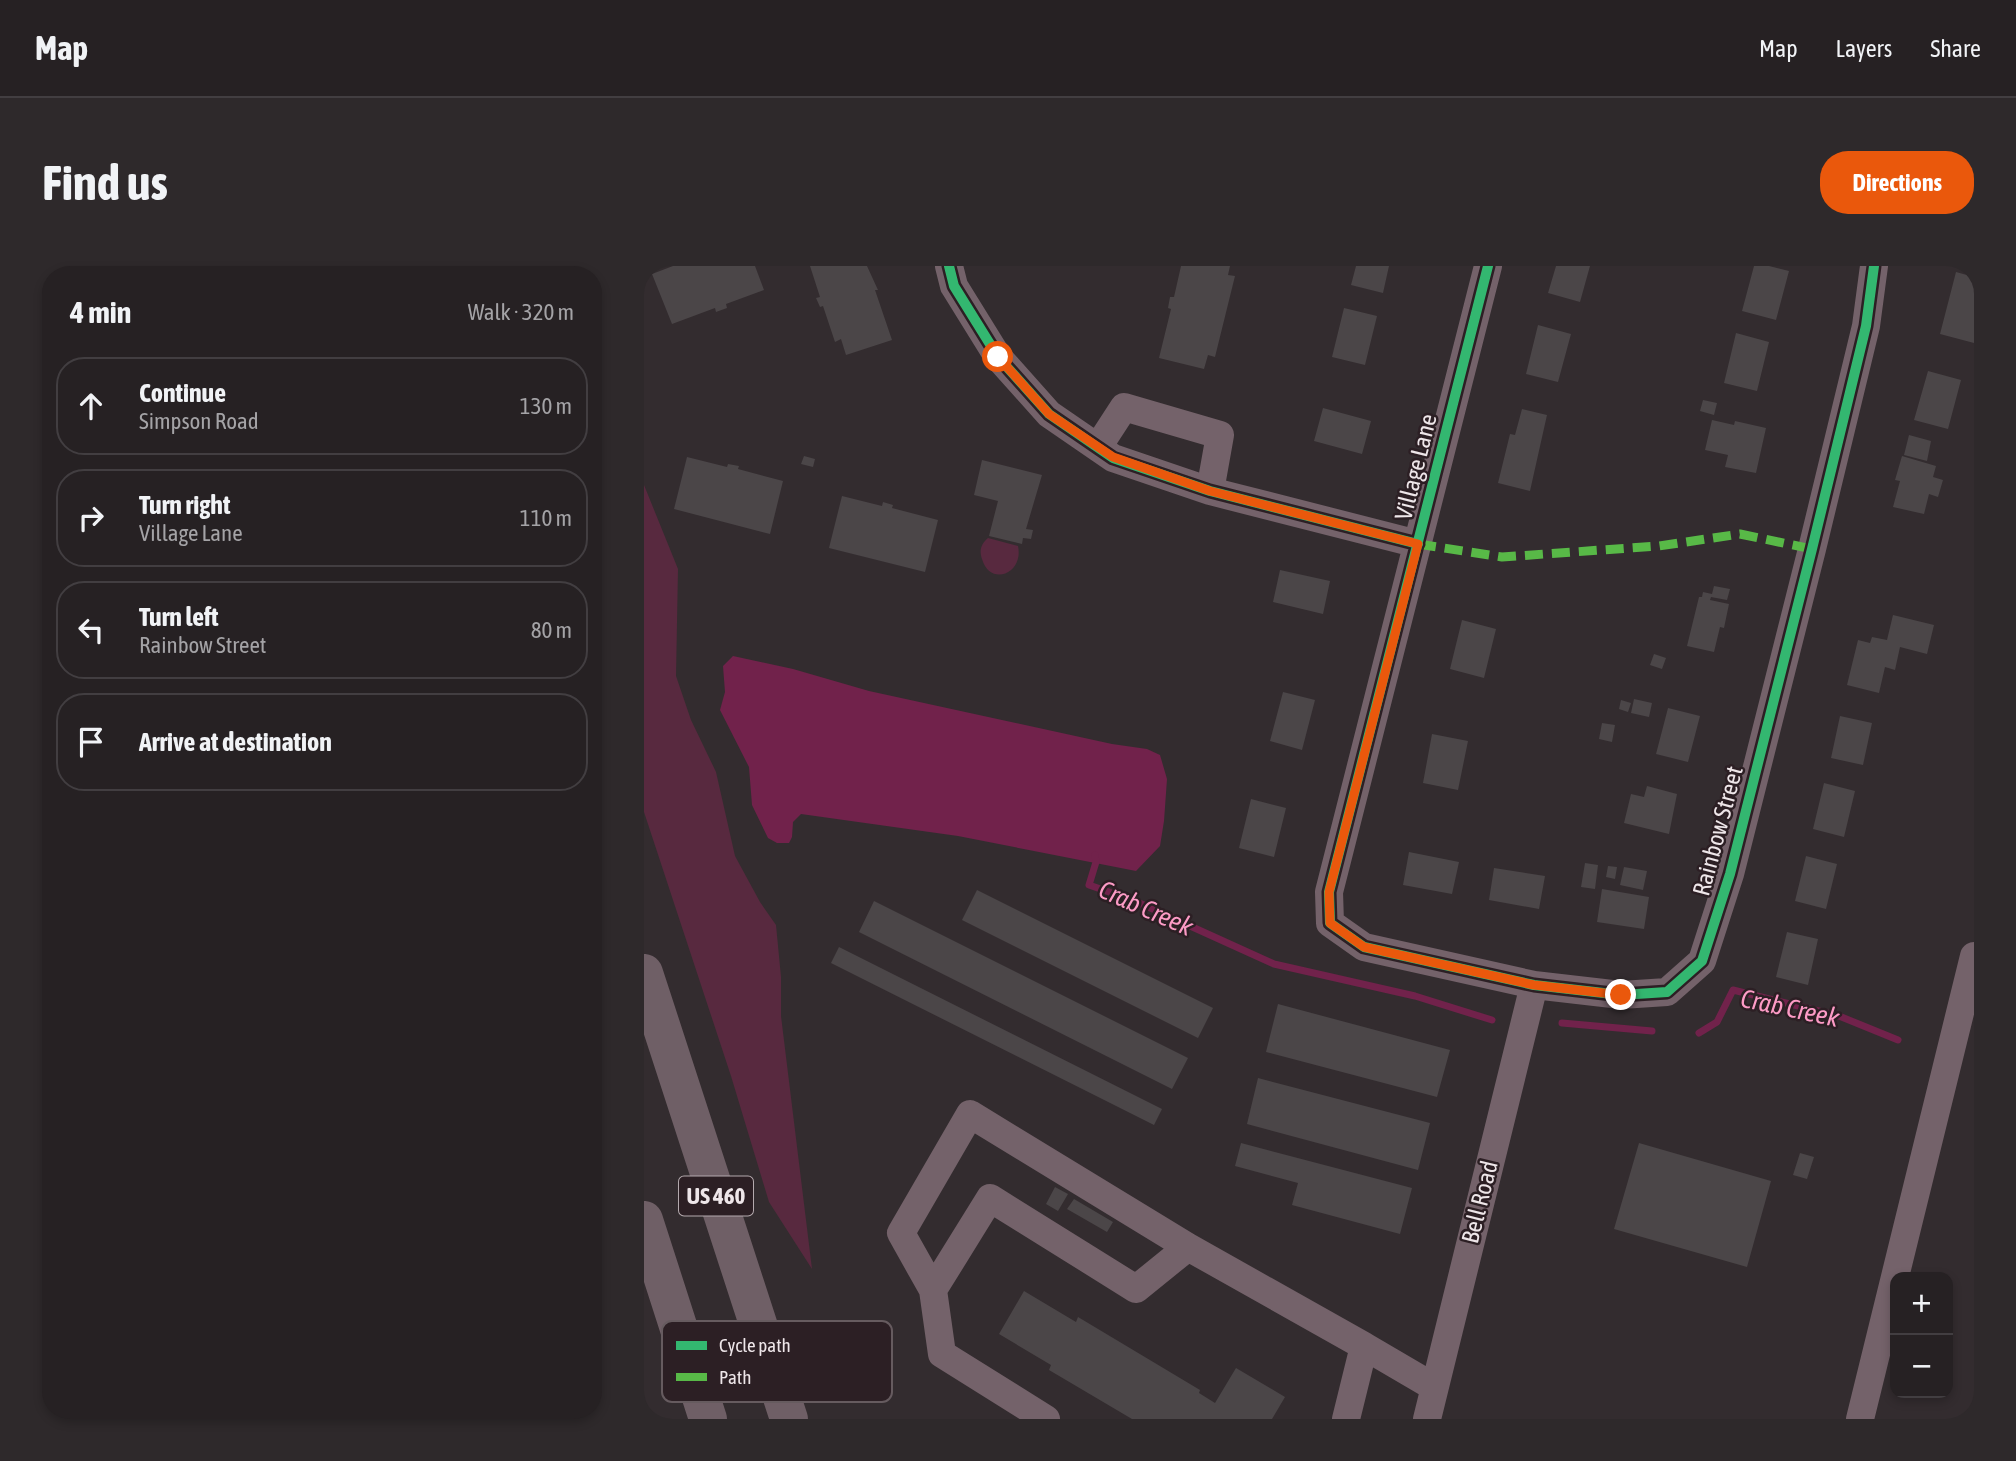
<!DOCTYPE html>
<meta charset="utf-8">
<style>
body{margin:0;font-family:"Asap Condensed",sans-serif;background:#2e292b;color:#f1f3f6}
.controls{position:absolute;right:21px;bottom:21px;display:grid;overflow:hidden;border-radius:14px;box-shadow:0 4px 10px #0003}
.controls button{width:63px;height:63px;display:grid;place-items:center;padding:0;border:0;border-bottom:2px solid #423e41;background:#262123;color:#f1f3f6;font:35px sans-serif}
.stop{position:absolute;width:21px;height:21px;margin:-16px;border:5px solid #ea580c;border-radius:50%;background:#fff}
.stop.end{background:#ea580c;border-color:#fff;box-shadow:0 2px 7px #0008}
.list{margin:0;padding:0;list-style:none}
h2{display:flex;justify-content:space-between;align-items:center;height:91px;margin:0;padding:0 28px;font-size:30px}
h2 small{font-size:23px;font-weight:400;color:#a4a3a6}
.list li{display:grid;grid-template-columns:46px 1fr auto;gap:21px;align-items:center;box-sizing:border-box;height:98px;margin:0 14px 14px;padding:0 14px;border:2px solid #423e41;border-radius:28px}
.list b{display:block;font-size:26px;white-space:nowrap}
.list p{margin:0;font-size:23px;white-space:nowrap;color:#a4a3a6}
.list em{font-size:23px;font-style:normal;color:#a4a3a6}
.icon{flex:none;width:38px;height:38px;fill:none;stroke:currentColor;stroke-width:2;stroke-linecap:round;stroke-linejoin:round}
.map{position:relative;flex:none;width:1330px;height:1153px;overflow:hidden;border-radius:28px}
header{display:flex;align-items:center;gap:42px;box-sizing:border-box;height:98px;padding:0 35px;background:#262123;border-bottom:2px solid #423e41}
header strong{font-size:33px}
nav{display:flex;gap:38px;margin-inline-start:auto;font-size:24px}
.intro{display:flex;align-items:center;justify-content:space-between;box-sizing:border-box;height:168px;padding:0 42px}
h1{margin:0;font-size:49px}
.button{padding:18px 32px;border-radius:28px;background:#ea580c;color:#fff;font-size:24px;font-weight:700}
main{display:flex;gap:42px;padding:0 42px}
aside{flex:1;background:#262123;border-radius:28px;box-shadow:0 4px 10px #0003}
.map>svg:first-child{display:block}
.green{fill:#58293f}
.water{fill:#71224b}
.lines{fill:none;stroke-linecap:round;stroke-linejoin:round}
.stream{stroke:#71224b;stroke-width:7}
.building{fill:#4b4648}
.minor{stroke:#74626a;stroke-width:28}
.highway{stroke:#6f5f66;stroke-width:38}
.quiet{stroke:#58b947;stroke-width:9;stroke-dasharray:18 9;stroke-linecap:butt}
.cycleway-casing{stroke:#2c1f24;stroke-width:15}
.cycleway{stroke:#33b770;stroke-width:10}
.route{stroke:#ea580c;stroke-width:9}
.labels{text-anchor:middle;stroke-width:5;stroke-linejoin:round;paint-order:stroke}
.shield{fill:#2c1f24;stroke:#b4aaae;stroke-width:2}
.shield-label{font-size:23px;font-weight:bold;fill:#eee6e9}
.street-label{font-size:24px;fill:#eee6e9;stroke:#2c1f24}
.water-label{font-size:26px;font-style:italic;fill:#fd9bc6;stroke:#2c1f24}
.key{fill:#2c1f24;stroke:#665b5f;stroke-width:2}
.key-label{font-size:19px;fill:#eee6e9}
</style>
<header>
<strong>Map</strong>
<nav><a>Map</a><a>Layers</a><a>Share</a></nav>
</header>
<div class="intro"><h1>Find us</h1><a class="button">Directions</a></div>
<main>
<aside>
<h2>4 min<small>Walk · 320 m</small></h2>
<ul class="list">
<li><svg class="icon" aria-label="ahead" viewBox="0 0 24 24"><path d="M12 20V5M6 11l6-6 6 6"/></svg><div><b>Continue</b><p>Simpson Road</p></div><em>130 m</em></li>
<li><svg class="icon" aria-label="right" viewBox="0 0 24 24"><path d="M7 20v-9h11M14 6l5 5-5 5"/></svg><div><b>Turn right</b><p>Village Lane</p></div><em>110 m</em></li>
<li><svg class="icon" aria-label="left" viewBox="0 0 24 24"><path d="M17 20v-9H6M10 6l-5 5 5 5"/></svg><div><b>Turn left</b><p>Rainbow Street</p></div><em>80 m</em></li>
<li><svg class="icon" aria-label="arrive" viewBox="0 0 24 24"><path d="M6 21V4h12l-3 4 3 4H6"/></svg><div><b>Arrive at destination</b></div></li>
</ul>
</aside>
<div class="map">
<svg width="1330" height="1153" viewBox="0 0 1330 1153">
<rect width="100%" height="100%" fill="#332c2f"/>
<path class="green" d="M 0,219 L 34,303 L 32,410 L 47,454 L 72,506 L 91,590 L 116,636 L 132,659 L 137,711 L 137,750 L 168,1003 L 125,936 L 87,810 L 0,546 Z
M 344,272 L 374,280 C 380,308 346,321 338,293 C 335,284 337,278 344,272 Z"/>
<path class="water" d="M 89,390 L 149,403 L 225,425 L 468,478 L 503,483 L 516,489 L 523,513 L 520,555 L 516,580 L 492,605 L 314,570 L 157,548 L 149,556 L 148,571 L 145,577 L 133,577 L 124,572 L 108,539 L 105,501 L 76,444 L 81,426 L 79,400 Z"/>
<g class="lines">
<path class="stream" d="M 451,589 L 452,596 L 445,619 L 491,635 L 630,698 L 771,730 L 848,754
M 918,757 L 1008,765
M 1055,767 L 1073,756 L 1089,724 L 1195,750 L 1254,774"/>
</g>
<path class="building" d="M 29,0 L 111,0 L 120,24 L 82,38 L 83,42 L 72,46 L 71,42 L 28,58 L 8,8 Z
M 166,0 L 223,0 L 234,24 L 231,24 L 248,74 L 202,89 L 197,73 L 191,76 L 179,40 L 176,41 L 172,32 L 176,31 Z
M 537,0 L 586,0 L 584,9 L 591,10 L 571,91 L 564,89 L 560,103 L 515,92 L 527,43 L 524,42 L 526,31 L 530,31 Z
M 712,0 L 745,0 L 739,27 L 707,19 Z
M 912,0 L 946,0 L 936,36 L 904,27 Z
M 1110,0 L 1125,0 L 1145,5 L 1132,54 L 1098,45 Z
M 1312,6 L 1330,11 L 1330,77 L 1296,68 Z
M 700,42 L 733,50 L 721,99 L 688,91 Z
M 894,59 L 927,68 L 914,116 L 882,108 Z
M 1092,67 L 1125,76 L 1113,125 L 1080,117 Z
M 1284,105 L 1317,114 L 1304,163 L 1270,154 Z
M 1059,134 L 1073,137 L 1070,149 L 1056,145 Z
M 679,142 L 727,155 L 718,188 L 670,175 Z
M 878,143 L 903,149 L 886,225 L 854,217 L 866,168 L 871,169 Z
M 1068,154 L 1090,159 L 1091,155 L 1122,162 L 1112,207 L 1081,201 L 1084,189 L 1061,184 Z
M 1265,169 L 1287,175 L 1283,195 L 1260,189 Z
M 160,190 L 171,193 L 169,201 L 157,198 Z
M 1258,190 L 1292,200 L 1289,211 L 1299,214 L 1294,231 L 1285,228 L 1280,248 L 1249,241 L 1256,215 L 1251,214 Z
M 43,191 L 83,201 L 84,198 L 95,200 L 94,203 L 139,215 L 126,268 L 30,243 Z
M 338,194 L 398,209 L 382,263 L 389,264 L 387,273 L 379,272 L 378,278 L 345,270 L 354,235 L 330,229 Z
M 198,230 L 238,240 L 239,236 L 249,239 L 248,242 L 294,254 L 281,306 L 185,282 Z
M 636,304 L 686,315 L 679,348 L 629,336 Z
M 1070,320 L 1086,323 L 1083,334 L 1067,331 L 1066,334 L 1085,338 L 1080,362 L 1076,361 L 1070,386 L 1043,380 L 1055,331 L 1058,331 L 1059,326 L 1068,328 Z
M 1249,349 L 1290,359 L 1283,388 L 1256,381 L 1251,404 L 1241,401 L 1235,427 L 1203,419 L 1214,374 L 1226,377 L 1228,371 L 1243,374 Z
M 818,354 L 852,363 L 840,412 L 806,403 Z
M 1010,388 L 1022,392 L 1018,403 L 1006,399 Z
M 639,426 L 671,434 L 658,484 L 626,475 Z
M 990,433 L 1008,437 L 1005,451 L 987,447 Z
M 977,434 L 987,437 L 984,446 L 975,443 Z
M 1024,442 L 1056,450 L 1044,496 L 1012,488 Z
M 1196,450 L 1228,457 L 1219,499 L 1187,492 Z
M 958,457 L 971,459 L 968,476 L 955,473 Z
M 788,468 L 824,475 L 814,524 L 779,517 Z
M 1180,517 L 1211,525 L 1200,571 L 1169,563 Z
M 1003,520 L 1033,528 L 1025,568 L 980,557 L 987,528 L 1000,531 Z
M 607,533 L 642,542 L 630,591 L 595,582 Z
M 765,586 L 815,596 L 808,628 L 759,619 Z
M 1162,590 L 1193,598 L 1182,643 L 1151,635 Z
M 941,597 L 954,599 L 951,623 L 937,621 Z
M 964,600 L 973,601 L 971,613 L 962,611 Z
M 980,601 L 1003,605 L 999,624 L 976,619 Z
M 850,602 L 901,610 L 895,643 L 845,634 Z
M 958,623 L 1005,631 L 1000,663 L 953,656 Z
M 333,624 L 569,742 L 554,772 L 318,654 Z
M 230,635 L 544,792 L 528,823 L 215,666 Z
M 1143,666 L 1174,673 L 1164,719 L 1132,711 Z
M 195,681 L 518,843 L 510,859 L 187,697 Z
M 634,738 L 806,784 L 793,831 L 622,786 Z
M 614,812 L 786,857 L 774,904 L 603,858 Z
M 597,877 L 768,922 L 756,968 L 648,939 L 654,917 L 591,900 Z
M 995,877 L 1127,915 L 1103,1001 L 970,963 Z
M 1156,887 L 1170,891 L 1163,913 L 1149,909 Z
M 411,921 L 424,928 L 414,945 L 402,938 Z
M 430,933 L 469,956 L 463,966 L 423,943 Z
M 380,1025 L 432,1056 L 434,1051 L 556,1124 L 555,1127 L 571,1137 L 592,1102 L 641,1131 L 628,1153 L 488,1153 L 405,1104 L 407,1099 L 355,1068 Z"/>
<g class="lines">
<path class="minor" d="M 305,0 L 310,20 L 354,91 L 405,148 L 469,192 L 566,225 L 774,278
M 844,0 L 685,626 L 686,657 L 720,681 L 890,719 L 977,729 L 1023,726 L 1058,695 L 1086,608 L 1168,283 L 1222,60 L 1230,0
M 454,181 L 480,141 L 576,169 L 566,225
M 289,1024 L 257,967 L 326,848 L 544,981
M 402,1153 L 298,1088 L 289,1024 L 346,932 L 492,1023 L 544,981 L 720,1080
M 702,1153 L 720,1080 L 790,1121
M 783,1153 L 890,719
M 1216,1153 L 1330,690"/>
<path class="highway" d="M 0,707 L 145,1153
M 0,954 L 64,1153"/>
<path class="quiet" d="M 774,278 L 858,291 L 1015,280 L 1096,268 L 1168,283"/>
<g class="cycleway-casing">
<path id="cycleway" d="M 305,0 L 310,20 L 354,91 L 405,148 L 469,192 L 566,225 L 774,278
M 844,0 L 685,626 L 686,657 L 720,681 L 890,719 L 977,729 L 1023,726 L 1058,695 L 1086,608 L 1168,283 L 1222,60 L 1230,0"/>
</g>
<use href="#cycleway" class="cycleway"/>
</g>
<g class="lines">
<path class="route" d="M 354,91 L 405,148 L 469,191 L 566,225 L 774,278 L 685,626 L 686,657 L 720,681 L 890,719 L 977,729"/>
</g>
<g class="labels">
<rect class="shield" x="35" y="910.5" width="74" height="39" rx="5"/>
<g class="shield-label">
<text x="72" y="938">US 460</text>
</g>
<g class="street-label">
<text transform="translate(772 201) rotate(-76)" y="8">Village Lane</text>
<text transform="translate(1074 565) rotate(-75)" y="8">Rainbow Street</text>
<text transform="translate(836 936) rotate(-76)" y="8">Bell Road</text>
</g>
<g class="water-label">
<text transform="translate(502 642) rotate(24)" y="9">Crab Creek</text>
<text transform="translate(1146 742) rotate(12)" y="9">Crab Creek</text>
</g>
</g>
<rect x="18" y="1055" width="230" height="81" rx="10" class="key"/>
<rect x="32" y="1075" width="31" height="9" fill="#33b770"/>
<rect x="32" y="1107" width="31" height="8" fill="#58b947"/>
<g class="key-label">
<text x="75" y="1086">Cycle path</text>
<text x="75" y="1118">Path</text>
</g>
</svg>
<div class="controls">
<button>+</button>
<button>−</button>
</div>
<div class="stop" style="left:354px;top:91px"></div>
<div class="stop end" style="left:977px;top:729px"></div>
</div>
</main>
